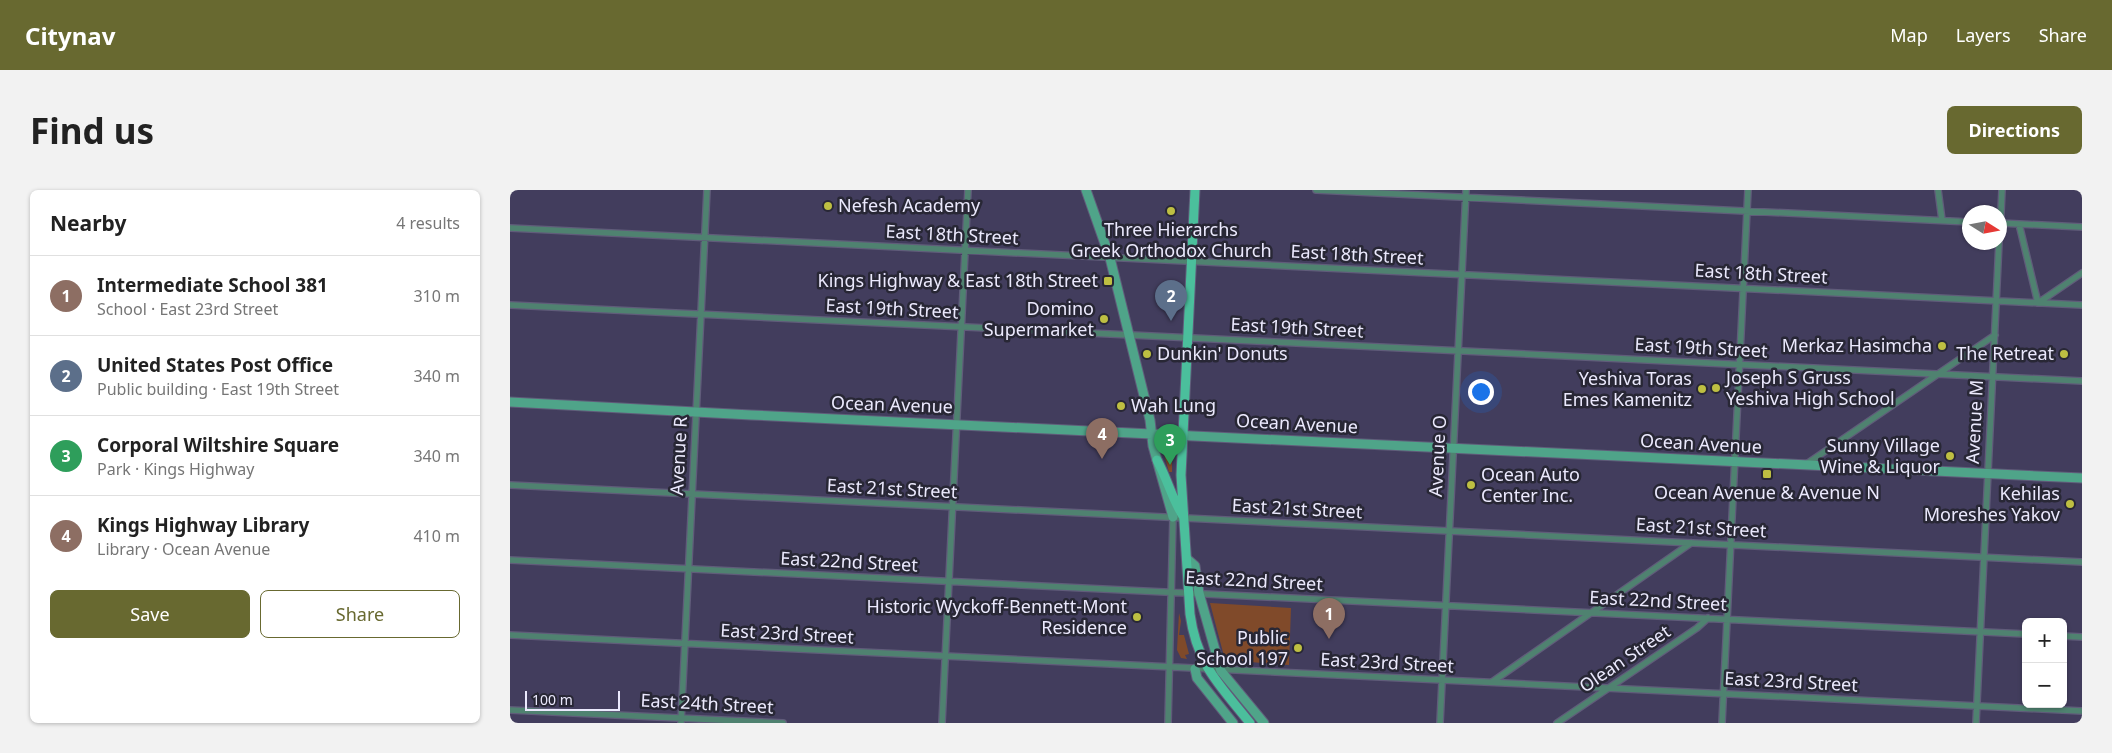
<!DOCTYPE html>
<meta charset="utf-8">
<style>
body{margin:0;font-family:"Noto Sans",sans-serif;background:#f2f2f2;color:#222}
.controls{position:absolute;right:15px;bottom:15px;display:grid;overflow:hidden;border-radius:8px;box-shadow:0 1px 4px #0004}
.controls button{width:45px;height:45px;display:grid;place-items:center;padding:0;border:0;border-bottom:1px solid #e0e0e0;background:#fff;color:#222;font:25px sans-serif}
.compass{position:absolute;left:1452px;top:15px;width:45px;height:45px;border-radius:50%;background:#fff;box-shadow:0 1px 4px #0004;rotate:101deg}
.scale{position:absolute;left:15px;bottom:12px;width:95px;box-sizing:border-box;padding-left:5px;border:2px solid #ebe9fd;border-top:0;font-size:14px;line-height:18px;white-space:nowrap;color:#ebe9fd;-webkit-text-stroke:4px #282735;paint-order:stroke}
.you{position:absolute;left:970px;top:201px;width:18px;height:18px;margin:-12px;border:4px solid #fff;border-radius:50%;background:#1a73e8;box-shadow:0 0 0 8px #1a73e833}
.badge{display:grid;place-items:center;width:32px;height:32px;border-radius:50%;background:#686930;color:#fff;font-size:16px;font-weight:700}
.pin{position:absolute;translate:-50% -41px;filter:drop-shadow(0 1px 2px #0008)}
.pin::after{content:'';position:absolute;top:26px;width:18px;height:15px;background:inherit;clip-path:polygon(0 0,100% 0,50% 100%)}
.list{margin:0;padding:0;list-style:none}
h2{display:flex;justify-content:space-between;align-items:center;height:65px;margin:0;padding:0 20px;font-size:21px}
h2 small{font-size:16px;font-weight:400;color:#767676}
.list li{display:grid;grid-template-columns:32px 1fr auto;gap:15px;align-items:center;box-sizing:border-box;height:80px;padding:0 20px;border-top:1px solid #e0e0e0}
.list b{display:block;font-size:19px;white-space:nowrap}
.list p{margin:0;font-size:16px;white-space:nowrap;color:#767676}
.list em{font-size:16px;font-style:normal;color:#767676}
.actions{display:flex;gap:10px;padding:15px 20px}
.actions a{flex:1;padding:11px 0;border:1px solid #686930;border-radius:8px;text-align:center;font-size:18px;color:#686930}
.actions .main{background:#686930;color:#fff}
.map{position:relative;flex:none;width:1572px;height:533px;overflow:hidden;border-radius:8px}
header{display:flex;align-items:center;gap:30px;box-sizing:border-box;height:70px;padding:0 25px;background:#686930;color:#fff}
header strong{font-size:24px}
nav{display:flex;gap:28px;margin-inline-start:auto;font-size:18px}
.intro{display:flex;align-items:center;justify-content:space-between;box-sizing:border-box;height:120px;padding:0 30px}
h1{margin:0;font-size:35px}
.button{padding:12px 22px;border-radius:8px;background:#686930;color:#fff;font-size:18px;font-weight:700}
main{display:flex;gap:30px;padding:0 30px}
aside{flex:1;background:#fff;border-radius:8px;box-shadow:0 1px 4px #0004}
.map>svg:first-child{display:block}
.green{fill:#804a2a}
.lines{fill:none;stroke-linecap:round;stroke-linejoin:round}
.street-casing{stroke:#605c7a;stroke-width:8}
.secondary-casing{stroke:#605c7a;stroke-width:11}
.primary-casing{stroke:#605c7a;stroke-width:11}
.street{stroke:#4f8270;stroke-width:5.5}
.secondary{stroke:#4fa489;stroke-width:9}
.primary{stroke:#4bbf9c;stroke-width:9}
.poi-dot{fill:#bebf42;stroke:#282735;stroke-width:2}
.labels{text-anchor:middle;stroke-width:5;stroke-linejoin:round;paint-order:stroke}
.poi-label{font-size:18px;fill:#ebe9fd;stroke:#282735;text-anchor:end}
.street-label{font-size:18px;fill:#ebe9fd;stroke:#282735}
</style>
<header>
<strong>Citynav</strong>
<nav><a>Map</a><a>Layers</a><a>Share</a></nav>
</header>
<div class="intro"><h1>Find us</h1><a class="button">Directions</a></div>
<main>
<aside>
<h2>Nearby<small>4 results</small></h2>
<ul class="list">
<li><span class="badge" style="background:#8d6e63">1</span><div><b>Intermediate School 381</b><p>School · East 23rd Street</p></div><em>310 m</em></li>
<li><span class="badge" style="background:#5c6f8a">2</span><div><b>United States Post Office</b><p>Public building · East 19th Street</p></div><em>340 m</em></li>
<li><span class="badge" style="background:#2e9e5b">3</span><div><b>Corporal Wiltshire Square</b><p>Park · Kings Highway</p></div><em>340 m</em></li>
<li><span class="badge" style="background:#8d6e63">4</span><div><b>Kings Highway Library</b><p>Library · Ocean Avenue</p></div><em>410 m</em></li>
</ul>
<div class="actions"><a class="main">Save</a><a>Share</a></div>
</aside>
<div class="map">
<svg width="1572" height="533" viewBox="0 0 1572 533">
<rect width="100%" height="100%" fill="#423d5d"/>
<path class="green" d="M 652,257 L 662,257 L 662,282 L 659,282 Z
M 700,413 L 781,418 L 779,475 L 715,470 Z
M 669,423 L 671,431 L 669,445 L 674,445 L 679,464 L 675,465 L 677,469 L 671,468 L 667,460 Z"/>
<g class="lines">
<g class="street-casing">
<path id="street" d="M 806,0 L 1460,32
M 1428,0 L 1432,30
M 1490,33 L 1572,37
M 1509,34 L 1528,113 L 1572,83
M 0,38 L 1572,115
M 1490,44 L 1492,0
M 0,115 L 1572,191
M 1295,275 L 1485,145
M 0,295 L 1572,372
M 0,370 L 1516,444
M 0,445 L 1572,521
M 1553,446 L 1572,447
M 982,492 L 1181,353
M 0,520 L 273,533
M 171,533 L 197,0
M 432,533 L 458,0
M 658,533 L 663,327
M 930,533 L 956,0
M 1047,533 L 1187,438 L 1198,428
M 1212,533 L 1238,0
M 1466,533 L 1489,52"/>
</g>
<g class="secondary-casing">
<path id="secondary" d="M 576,0 L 600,68 L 640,230 L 643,256 L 663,327
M 0,212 L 241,225 L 1572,288
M 677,369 L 685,376 L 689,403 L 711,481 L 754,533
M 685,479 L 687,488 L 723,533"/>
</g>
<g class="primary-casing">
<path id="primary" d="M 685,0 L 671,285 L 680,424 C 687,475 709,494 740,533
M 647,270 C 657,288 662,309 673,326"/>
</g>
<use href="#street" class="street"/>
<use href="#secondary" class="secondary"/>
<use href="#primary" class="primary"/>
</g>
<g class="poi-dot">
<circle cx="318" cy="16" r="5"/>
<circle cx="661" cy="21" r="5"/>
<rect x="593" y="86" width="10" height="10" rx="2.5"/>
<circle cx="594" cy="129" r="5"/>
<circle cx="1432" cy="156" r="5"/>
<circle cx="637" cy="164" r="5"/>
<circle cx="1554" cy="164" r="5"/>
<circle cx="1206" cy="198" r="5"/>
<circle cx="1192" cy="199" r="5"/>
<circle cx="611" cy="216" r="5"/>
<circle cx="1440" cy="266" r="5"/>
<rect x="1252" y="279" width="10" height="10" rx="2.5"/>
<circle cx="961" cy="295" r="5"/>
<circle cx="1560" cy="314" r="5"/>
<circle cx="627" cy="427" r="5"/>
<circle cx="788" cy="458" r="5"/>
</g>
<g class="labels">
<g class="poi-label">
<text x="328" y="22" text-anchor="start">Nefesh Academy</text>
<text x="661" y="46" text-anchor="middle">Three Hierarchs<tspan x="661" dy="21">Greek Orthodox Church</tspan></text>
<text x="588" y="97">Kings Highway &amp; East 18th Street</text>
<text x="584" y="125">Domino<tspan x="584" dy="21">Supermarket</tspan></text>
<text x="1422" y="162">Merkaz Hasimcha</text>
<text x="647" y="170" text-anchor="start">Dunkin' Donuts</text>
<text x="1544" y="170">The Retreat</text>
<text x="1216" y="194" text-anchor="start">Joseph S Gruss<tspan x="1216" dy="21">Yeshiva High School</tspan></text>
<text x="1182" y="195">Yeshiva Toras<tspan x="1182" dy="21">Emes Kamenitz</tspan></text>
<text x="621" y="222" text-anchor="start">Wah Lung</text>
<text x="1430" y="262">Sunny Village<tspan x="1430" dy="21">Wine &amp; Liquor</tspan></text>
<text x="971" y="291" text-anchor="start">Ocean Auto<tspan x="971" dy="21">Center Inc.</tspan></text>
<text x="1257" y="309" text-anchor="middle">Ocean Avenue &amp; Avenue N</text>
<text x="1550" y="310">Kehilas<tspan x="1550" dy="21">Moreshes Yakov</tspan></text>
<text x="617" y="423">Historic Wyckoff-Bennett-Mont<tspan x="617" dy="21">Residence</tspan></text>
<text x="778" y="454">Public<tspan x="778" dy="21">School 197</tspan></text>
</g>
<g class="street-label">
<text transform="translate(442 45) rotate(3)" y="6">East 18th Street</text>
<text transform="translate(847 65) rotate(3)" y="6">East 18th Street</text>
<text transform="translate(1251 84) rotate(3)" y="6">East 18th Street</text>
<text transform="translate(382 119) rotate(3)" y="6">East 19th Street</text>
<text transform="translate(787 138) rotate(3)" y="6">East 19th Street</text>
<text transform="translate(1191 158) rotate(3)" y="6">East 19th Street</text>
<text transform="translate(382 215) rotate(2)" y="6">Ocean Avenue</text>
<text transform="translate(1465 232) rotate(-87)" y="6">Avenue M</text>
<text transform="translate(787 234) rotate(3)" y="6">Ocean Avenue</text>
<text transform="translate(1191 254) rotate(3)" y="6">Ocean Avenue</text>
<text transform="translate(169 266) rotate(-87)" y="6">Avenue R</text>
<text transform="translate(928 266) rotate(-87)" y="6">Avenue O</text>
<text transform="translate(382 299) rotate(3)" y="6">East 21st Street</text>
<text transform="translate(787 319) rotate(3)" y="6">East 21st Street</text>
<text transform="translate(1191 338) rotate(3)" y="6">East 21st Street</text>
<text transform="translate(339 372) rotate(3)" y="6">East 22nd Street</text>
<text transform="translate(744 391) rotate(3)" y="6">East 22nd Street</text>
<text transform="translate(1148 411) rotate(3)" y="6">East 22nd Street</text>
<text transform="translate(277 444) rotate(3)" y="6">East 23rd Street</text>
<text transform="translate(1115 469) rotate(-34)" y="6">Olean Street</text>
<text transform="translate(877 473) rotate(3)" y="6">East 23rd Street</text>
<text transform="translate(1281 492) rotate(3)" y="6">East 23rd Street</text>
<text transform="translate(197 514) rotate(3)" y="6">East 24th Street</text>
</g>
</g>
</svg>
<div class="controls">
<button>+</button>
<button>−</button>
</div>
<svg class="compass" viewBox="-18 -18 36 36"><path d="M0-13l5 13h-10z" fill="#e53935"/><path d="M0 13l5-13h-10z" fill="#767676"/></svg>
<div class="scale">100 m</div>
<div class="you"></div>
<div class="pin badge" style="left:819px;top:449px;background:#8d6e63">1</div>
<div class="pin badge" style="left:661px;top:131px;background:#5c6f8a">2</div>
<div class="pin badge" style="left:660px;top:275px;background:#2e9e5b">3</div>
<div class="pin badge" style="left:592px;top:269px;background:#8d6e63">4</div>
</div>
</main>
